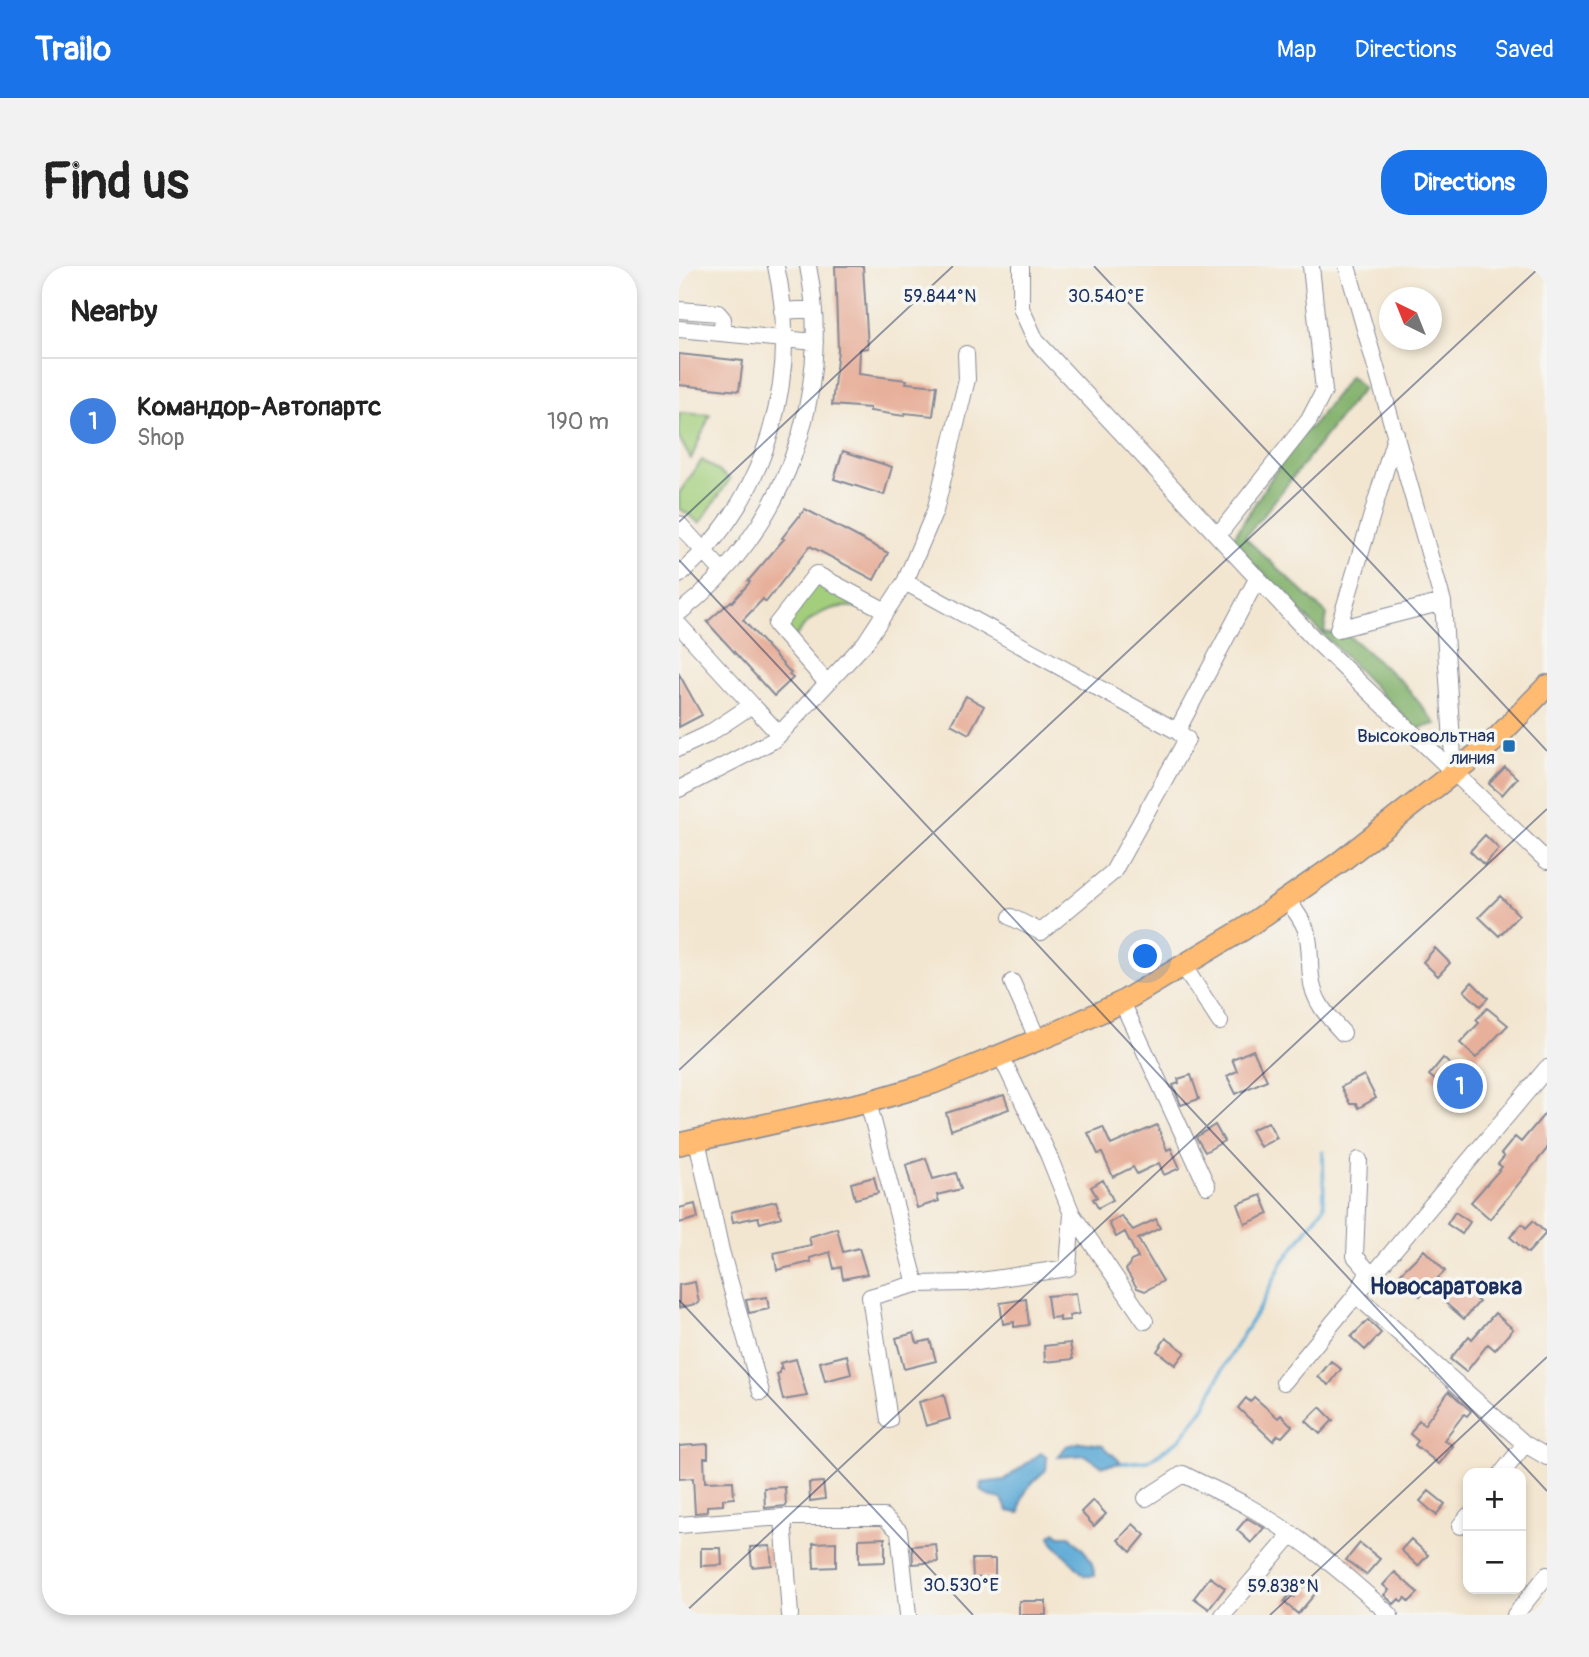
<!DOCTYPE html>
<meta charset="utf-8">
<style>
body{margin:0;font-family:Pangolin,sans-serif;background:#f2f2f2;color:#222}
.controls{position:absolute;right:21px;bottom:21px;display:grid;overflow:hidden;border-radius:14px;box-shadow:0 4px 10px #0003}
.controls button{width:63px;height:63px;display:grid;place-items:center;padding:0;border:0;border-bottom:2px solid #e0e0e0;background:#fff;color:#222;font:35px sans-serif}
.compass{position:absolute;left:700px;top:21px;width:63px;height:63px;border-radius:50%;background:#fff;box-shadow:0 4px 10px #0003;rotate:317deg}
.you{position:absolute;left:467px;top:691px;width:24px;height:24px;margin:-18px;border:5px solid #fff;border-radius:50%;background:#1a73e8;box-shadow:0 0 0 10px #1a73e833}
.badge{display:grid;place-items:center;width:46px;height:46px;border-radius:50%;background:#1a73e8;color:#fff;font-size:23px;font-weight:700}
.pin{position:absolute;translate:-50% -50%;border:4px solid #fff;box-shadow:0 2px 7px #0006}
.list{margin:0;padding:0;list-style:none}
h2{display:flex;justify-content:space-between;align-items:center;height:91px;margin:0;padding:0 28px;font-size:30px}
h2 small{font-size:23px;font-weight:400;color:#767676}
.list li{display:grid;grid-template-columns:46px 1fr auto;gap:21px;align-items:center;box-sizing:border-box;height:126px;padding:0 28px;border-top:2px solid #e0e0e0}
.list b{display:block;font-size:26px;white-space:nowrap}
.list p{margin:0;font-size:23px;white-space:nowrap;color:#767676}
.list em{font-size:23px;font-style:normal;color:#767676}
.map{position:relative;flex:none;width:868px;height:1349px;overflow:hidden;border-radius:28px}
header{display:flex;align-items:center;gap:42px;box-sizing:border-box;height:98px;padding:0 35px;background:#1a73e8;color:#fff}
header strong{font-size:33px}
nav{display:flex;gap:38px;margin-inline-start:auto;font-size:24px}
.intro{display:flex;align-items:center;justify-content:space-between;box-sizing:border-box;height:168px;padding:0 42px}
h1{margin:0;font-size:49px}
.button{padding:18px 32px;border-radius:28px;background:#1a73e8;color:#fff;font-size:24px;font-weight:700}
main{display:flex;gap:42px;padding:0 42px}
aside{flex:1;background:#fff;border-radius:28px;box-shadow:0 4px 10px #0003}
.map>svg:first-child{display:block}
.green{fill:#a3ce7b;stroke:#5f7e6c;stroke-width:2}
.forest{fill:#82b16b;stroke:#4e7064;stroke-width:2}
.water{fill:#5daad6;stroke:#3c6c9a;stroke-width:2}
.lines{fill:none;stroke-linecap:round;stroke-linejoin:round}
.stream{stroke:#5daad6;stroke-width:3.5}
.building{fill:#e7b09b}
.minor-casing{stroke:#878a97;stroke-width:18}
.major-casing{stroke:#878a97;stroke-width:24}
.minor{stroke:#fff;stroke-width:16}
.major{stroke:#febb71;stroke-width:21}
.ticks{fill:none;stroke:#1b2f5e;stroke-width:2;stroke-opacity:0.45}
.poi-dot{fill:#1f6fb2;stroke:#f6f6f2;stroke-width:2.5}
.labels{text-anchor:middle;stroke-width:7;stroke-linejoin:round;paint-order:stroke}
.poi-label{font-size:19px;fill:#1b2f5e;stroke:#f6f6f2;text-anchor:end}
.quarter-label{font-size:23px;font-weight:bold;fill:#1b2f5e;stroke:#f6f6f2}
.ticks-label{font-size:18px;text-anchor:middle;fill:#1b2f5e;stroke:#f6f6f2;stroke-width:7;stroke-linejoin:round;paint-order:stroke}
</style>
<header>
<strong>Trailo</strong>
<nav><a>Map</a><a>Directions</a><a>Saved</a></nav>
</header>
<div class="intro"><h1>Find us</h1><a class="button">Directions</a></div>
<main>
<aside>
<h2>Nearby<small></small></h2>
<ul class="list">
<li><span class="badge" style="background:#3f7fe0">1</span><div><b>Командор-Автопартс</b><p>Shop</p></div><em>190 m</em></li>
</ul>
</aside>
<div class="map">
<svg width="868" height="1349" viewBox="0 0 868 1349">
<rect width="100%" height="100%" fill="#f6f6f2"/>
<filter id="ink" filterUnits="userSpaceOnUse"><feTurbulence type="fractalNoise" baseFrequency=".0143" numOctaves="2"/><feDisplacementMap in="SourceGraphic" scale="14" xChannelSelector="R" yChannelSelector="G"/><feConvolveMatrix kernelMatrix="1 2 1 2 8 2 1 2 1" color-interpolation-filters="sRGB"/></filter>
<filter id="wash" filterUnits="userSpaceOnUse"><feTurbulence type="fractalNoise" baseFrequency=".00686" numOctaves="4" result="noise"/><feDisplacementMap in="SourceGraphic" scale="28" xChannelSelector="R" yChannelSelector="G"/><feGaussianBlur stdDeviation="1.57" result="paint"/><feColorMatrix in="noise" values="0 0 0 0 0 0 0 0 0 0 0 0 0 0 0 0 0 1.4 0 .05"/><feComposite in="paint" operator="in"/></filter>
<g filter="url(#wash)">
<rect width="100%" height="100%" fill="#f3e6d0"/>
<path class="green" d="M 0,147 L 31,149 L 12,193 L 0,172 Z
M 23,194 L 51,213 L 21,257 L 0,242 L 0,227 Z
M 135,315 L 187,337 L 183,342 C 154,337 131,348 115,373 L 104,353 Z"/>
<path class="forest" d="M 671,110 L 684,122 L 566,272 L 648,348 L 645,366 L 670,370 L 725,418 L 757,458 L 737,463 L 552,275 L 618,172 L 635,158 Z"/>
<path class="water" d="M 402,1176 L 423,1179 L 443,1197 L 423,1200 L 406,1189 L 379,1191 L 387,1180 Z
M 362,1187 L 368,1192 L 367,1204 C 351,1218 342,1226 341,1247 L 329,1245 L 323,1233 L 310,1230 L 302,1224 L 303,1217 L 325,1214 Z
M 376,1266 L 381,1270 L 391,1270 C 403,1283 415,1291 415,1310 L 406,1310 L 374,1277 L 371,1270 Z"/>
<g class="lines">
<path class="stream" d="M 443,1197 L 469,1195 L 501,1173 L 525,1142 L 547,1096 L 584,1036 L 603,997 L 645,941 L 644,886"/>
</g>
<g id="blocks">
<path class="building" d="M 156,0 L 184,0 L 189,82 L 181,83 L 180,108 L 228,114 L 227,117 L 258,120 L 254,150 L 226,147 L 225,150 L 191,145 L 191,142 L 153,139 L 159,84 Z
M 0,88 L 64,95 L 60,125 L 0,119 Z
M 164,185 L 213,201 L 205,229 L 155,213 Z
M 126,243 L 209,287 L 195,314 L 131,280 L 87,336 L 84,333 L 64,354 L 112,407 L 110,409 L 114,412 L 95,430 L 28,356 L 52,335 L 53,336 L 71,316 L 69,315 L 105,273 L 103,272 Z
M 0,408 L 23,449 L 0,461 Z
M 287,430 L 305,440 L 290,468 L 272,458 Z
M 826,501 L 838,512 L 823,529 L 810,518 Z
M 806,569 L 820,583 L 805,599 L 791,585 Z
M 821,630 L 840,649 L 820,670 L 800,651 Z
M 756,682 L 771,697 L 759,710 L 744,696 Z
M 793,716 L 809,732 L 801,740 L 785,725 Z
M 808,742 L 829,759 L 797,792 L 781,777 L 800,757 L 797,754 Z
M 574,784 L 588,814 L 557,828 L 548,810 L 558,805 L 553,793 Z
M 764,792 L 783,809 L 769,825 L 750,809 Z
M 512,809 L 520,833 L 502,839 L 494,819 L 500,817 L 499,813 Z
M 685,809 L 697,832 L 679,842 L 677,838 L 671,838 L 662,821 Z
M 325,829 L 330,843 L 272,864 L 267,847 Z
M 868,845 L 868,883 L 811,953 L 792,936 L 823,901 L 819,898 L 825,891 L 822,888 L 836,871 L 842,876 Z
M 589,856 L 598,872 L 581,881 L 572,864 Z
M 478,859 L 488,884 L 492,882 L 501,902 L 485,909 L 480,897 L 458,908 L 454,901 L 434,911 L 423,887 L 419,888 L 409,867 L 424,861 L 432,879 Z
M 536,859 L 545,875 L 526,886 L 517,871 Z
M 247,892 L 254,913 L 277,907 L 282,923 L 258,929 L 260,935 L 238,942 L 227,899 Z
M 195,911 L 199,927 L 176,933 L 172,917 Z
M 424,914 L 434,934 L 419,942 L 414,933 L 418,931 L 412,921 Z
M 582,929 L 590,948 L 566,958 L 559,938 Z
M 97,935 L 102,951 L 81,957 L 79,951 L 54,956 L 52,946 Z
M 16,938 L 19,952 L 0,957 L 0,942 Z
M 776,946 L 791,956 L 783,968 L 768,958 Z
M 442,950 L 454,964 L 477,953 L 481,962 L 459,973 L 484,1015 L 466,1025 L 458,1022 L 447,1004 L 452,995 L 459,992 L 446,966 L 437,971 L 430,957 Z
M 854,955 L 867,967 L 849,987 L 831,971 L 843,958 L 847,962 Z
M 158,962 L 164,986 L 180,982 L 188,1008 L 164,1013 L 162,1001 L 155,1003 L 151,986 L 131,992 L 132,996 L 98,1004 L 95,987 L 132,979 L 130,971 Z
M 745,984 L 766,1005 L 741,1030 L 720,1009 Z
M 16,1016 L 20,1037 L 0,1042 L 0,1019 Z
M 777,1017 L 800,1036 L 785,1053 L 763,1034 Z
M 397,1027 L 400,1048 L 390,1050 L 391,1054 L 381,1055 L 381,1051 L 371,1052 L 368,1030 Z
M 88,1031 L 90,1043 L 70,1047 L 67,1034 Z
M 347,1033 L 350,1059 L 335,1061 L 335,1056 L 324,1058 L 321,1037 Z
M 816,1047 L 834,1063 L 816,1084 L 809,1078 L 787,1106 L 771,1093 L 790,1070 L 793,1073 Z
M 689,1054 L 702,1067 L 686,1084 L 672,1071 Z
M 235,1067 L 238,1077 L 251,1074 L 257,1095 L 225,1103 L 217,1072 Z
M 487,1072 L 506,1086 L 496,1099 L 478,1085 Z
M 391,1077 L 394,1093 L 366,1096 L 365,1080 Z
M 168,1089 L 172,1108 L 146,1115 L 141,1096 Z
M 117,1093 L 128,1130 L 104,1134 L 98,1108 L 101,1107 L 101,1103 L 103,1103 L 101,1097 Z
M 652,1095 L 662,1103 L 650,1119 L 639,1111 Z
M 770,1125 L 792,1145 L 788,1150 L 785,1148 L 765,1174 L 774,1180 L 760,1198 L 736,1179 L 739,1175 L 731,1168 L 740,1154 L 745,1159 Z
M 265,1129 L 271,1153 L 247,1160 L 240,1136 Z
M 575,1131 L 599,1152 L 602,1149 L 613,1160 L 603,1171 L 599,1169 L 594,1175 L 559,1142 L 567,1132 L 571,1136 Z
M 641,1141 L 654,1154 L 641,1168 L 627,1155 Z
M 29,1178 L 29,1192 L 25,1192 L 26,1216 L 54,1215 L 55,1232 L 44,1233 L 44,1239 L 28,1240 L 28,1246 L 16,1247 L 14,1212 L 0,1213 L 0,1180 Z
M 144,1216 L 146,1233 L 131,1235 L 130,1217 Z
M 106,1221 L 107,1240 L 86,1242 L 85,1222 Z
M 750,1225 L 766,1238 L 757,1249 L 741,1235 Z
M 414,1234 L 427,1248 L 415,1260 L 402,1246 Z
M 568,1252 L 585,1262 L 572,1277 L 558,1264 Z
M 454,1258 L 466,1269 L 452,1286 L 439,1274 Z
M 206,1272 L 206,1296 L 180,1297 L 180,1273 Z
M 732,1273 L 749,1289 L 739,1300 L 722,1284 Z
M 157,1276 L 157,1301 L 135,1302 L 134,1277 Z
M 681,1277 L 701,1293 L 687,1309 L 667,1294 Z
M 257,1278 L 259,1296 L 234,1298 L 233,1280 Z
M 91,1280 L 93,1299 L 73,1301 L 71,1281 Z
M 22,1282 L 42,1282 L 43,1299 L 22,1300 Z
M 293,1293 L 316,1293 L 316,1311 L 294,1312 Z
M 716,1306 L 739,1327 L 730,1336 L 726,1332 L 723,1336 L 720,1333 L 715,1338 L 705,1329 L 710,1324 L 704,1319 Z
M 531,1311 L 546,1322 L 530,1343 L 515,1332 Z
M 625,1319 L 636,1328 L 619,1348 L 605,1336 L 611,1328 L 615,1331 Z
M 340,1335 L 367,1335 L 367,1349 L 340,1349 Z"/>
</g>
</g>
<g filter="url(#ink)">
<use href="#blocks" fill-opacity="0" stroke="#878a97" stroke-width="2"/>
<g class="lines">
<g class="minor-casing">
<path id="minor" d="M 342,0 L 342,42 L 357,75 L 634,372 L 868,595
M 668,0 L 764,336 L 775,507
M 0,44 L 39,47 L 44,53 L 42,67
M 103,45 L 135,43
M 0,63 L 136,76
M 287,88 L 288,113 L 256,245 L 226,316 L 498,465 L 579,311
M 717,168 L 659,363 L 764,336
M 0,258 L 44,306
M 539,269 L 630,154 L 645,125 L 632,0
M 0,309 C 88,233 122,112 97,0
M 0,347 C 105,265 155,130 129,0
M 0,359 L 73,439
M 148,417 L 97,359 L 137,308 L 207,345
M 0,482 L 28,469 L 73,439 L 100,468
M 0,523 L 95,474 L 186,377 L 226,316
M 609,634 C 615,644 625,655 628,667 C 632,682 630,696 632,711 C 634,735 649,751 664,767
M 332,651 L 362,666 L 434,606 L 508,473 L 498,465
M 505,701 L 541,756
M 333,716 L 359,774
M 443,736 L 528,920
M 868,802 L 677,1029 L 846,1178 L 868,1191
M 189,836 L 237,1018 L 191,1031 L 210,1154
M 18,874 L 42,985 L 82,1126
M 393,948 L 466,1055
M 237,1018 L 288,1017 L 389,1002 L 393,948 L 369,888 L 322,790
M 605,1116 L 677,1029 L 690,1006 L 676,990 L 680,894
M 823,1207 L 846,1178
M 467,1232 L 504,1208 C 523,1218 544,1227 563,1237 C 617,1267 665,1307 711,1349
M 104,1251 L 111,1349
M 0,1259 L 104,1251 L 205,1251 L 220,1265 L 229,1349
M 781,1260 L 789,1250
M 544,1349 L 613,1268
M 836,1349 L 868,1309"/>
</g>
<g class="major-casing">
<path id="major" d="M 0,878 L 189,836 L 254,817 L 383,764 L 443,736 L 565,663 L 661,596 L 815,475 L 868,420"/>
</g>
<use href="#minor" class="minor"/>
<use href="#major" class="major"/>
</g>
</g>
<path class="ticks" d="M 415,0 L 868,485M 0,256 L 274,0M 0,294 L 868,1225M 0,804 L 862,0M 0,1034 L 294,1349M 3,1349 L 868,543M 591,1349 L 868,1091"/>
<rect class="poi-dot" x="823" y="473" width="14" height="14" rx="3.5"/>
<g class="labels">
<g class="poi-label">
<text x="816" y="476">Высоковольтная<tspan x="816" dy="22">линия</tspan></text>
</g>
<g class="quarter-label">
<text x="767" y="1028">Новосаратовка</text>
</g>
</g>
<g class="ticks-label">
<text x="261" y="36">59.844°N</text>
<text x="427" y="36">30.540°E</text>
<text x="282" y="1325">30.530°E</text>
<text x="604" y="1326">59.838°N</text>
</g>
</svg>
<div class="controls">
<button>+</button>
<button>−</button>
</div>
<svg class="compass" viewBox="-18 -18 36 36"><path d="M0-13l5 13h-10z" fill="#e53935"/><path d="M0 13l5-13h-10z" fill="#767676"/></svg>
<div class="you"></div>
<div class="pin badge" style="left:781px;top:820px;background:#3f7fe0">1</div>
</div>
</main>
